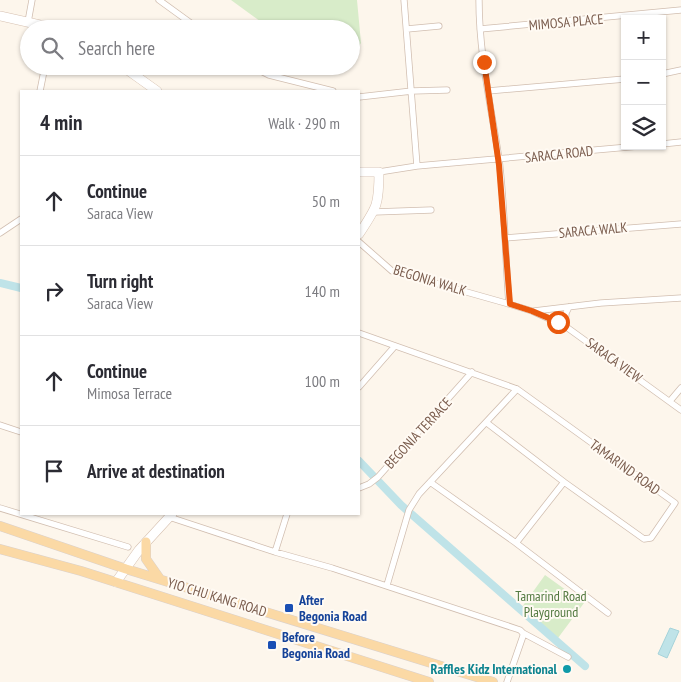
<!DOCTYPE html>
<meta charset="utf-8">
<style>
body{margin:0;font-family:"PT Sans Narrow",sans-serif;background:#f7f7f7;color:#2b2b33}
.controls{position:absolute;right:15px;top:15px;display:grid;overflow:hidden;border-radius:0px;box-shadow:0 1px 4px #0004}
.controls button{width:45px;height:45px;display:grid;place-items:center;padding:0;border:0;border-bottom:1px solid #e1e1e2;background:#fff;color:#2b2b33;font:25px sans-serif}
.stop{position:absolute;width:15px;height:15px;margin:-11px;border:4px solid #ea580c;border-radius:50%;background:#fff}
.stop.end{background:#ea580c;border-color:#fff;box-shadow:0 1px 5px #0008}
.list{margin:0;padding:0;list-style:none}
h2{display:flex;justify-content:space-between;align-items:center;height:65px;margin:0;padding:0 20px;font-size:21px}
h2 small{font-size:16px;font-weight:400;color:#7c7c81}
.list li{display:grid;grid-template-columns:32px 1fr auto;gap:15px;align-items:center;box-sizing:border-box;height:90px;padding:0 20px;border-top:1px solid #e1e1e2}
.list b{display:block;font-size:19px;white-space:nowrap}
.list p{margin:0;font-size:16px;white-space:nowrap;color:#7c7c81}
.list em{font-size:16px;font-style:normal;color:#7c7c81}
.icon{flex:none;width:28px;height:28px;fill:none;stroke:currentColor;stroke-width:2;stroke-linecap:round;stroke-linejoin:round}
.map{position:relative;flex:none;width:681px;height:682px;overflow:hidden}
.search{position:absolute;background:#fff;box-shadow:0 1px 4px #0004;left:20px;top:20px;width:340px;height:55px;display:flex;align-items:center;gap:12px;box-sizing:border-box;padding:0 18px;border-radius:28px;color:#7c7c81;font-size:19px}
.panel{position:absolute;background:#fff;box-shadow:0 1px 4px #0004;left:20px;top:90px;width:340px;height:425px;border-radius:0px}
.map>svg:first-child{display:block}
.green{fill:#d8ecc9}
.water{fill:#bfe3e8;stroke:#a5d3da}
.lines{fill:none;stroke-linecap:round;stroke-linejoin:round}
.canal{stroke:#bfe3e8;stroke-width:8}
.street-casing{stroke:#d1beb0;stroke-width:7}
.secondary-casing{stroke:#d6c0b0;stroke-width:10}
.primary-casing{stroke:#dad1cd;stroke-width:10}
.street{stroke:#fff;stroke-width:5.5}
.secondary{stroke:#fff;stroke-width:9}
.primary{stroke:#fbd9a5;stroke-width:9}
.route{stroke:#ea580c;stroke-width:6}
.transit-dot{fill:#1a4fb4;stroke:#fffaf3;stroke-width:2}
.culture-dot{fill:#0f9aa8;stroke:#fffaf3;stroke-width:2}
.labels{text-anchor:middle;stroke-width:4;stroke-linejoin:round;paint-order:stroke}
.street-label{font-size:14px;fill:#7a5c4d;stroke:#fffaf3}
.park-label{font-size:14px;fill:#537a41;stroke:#fffaf3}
.transit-label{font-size:14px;font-weight:bold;fill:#164399;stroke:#fffaf3;text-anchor:start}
.culture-label{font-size:14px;font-weight:bold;fill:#0d838f;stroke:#fffaf3;text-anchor:end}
</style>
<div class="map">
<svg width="681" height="682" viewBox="0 0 681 682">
<rect width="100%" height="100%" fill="#fdf6ec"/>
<path class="green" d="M 231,0 L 357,0 L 361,43 L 355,53 L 351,52 L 351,29 L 271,29 Z
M 545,575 L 584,603 L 558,638 L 522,607 Z"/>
<path class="water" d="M 670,628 L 679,631 L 667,658 L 658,654 Z"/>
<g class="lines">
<path class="canal" d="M 0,283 L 21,288
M 359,461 L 401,505 L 585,666"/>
<g class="street-casing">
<path id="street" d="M 159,0 L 199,29
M 404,0 L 417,166
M 479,0 C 479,54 491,106 499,159 C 505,207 505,256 509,304
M 28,22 L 32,0
M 407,29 L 439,26
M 480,29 L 681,10
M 251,66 L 269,75 L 333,91
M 662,74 L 681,70
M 40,91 L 45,66
M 488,91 L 625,79
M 359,97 L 412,91 L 447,90
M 662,144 L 681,142
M 379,172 L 417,166 L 640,146
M 374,212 L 431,210
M 0,233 L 21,219
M 505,238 L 681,224
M 359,242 L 392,271 L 509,304 L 532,311 L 565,326 L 681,410
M 534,311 L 601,303 L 681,298
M 565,326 L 566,313 L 569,307
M 359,333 L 517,389 L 675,503 L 651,538 L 644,539 L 564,482 L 487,423
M 359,387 L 395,346
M 670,401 L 681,388
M 0,425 L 21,432
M 430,482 L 516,543 L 608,613
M 359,488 L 369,484 L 378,477 L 472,372
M 0,508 L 128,547
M 169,517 L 275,552 L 332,568 L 520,630 L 523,633 L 523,636 L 507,682
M 516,543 L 564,482
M 275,552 L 287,514
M 387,585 L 409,510 L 419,494 L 517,389
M 523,633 L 568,657"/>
</g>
<g class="secondary-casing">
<path id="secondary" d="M 0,16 L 58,29
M 122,66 L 157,91
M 359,172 L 379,172 C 379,205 377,207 359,234
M 116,582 L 139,550 L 172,514"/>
</g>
<g class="primary-casing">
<path id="primary" d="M 0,526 L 126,569 L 493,682
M 146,542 L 146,559 L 160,579
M 0,549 L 81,571 L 429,682"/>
</g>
<use href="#street" class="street"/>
<use href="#secondary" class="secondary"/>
<use href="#primary" class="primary"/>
</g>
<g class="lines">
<path class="route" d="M 484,62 L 499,165 L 510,304 L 532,311 L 558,322"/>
</g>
<g class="transit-dot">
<rect x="284" y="603" width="10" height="10" rx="2.5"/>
<rect x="267" y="640" width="10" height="10" rx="2.5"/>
</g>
<circle class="culture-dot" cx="567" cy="669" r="5"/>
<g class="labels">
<g class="street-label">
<text transform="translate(566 22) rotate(-5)" y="5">MIMOSA PLACE</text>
<text transform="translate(559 154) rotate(-6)" y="5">SARACA ROAD</text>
<text transform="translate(593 230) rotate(-5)" y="5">SARACA WALK</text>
<text transform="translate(430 280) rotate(17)" y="5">BEGONIA WALK</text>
<text transform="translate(614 360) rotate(36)" y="5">SARACA VIEW</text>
<text transform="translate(418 433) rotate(-47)" y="5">BEGONIA TERRACE</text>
<text transform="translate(625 467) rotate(36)" y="5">TAMARIND ROAD</text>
<text transform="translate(217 597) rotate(17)" y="5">YIO CHU KANG ROAD</text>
</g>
<g class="park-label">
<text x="551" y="601">Tamarind Road<tspan x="551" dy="16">Playground</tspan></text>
</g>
<g class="transit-label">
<text x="299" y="605">After<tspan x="299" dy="16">Begonia Road</tspan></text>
<text x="282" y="642">Before<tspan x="282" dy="16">Begonia Road</tspan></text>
</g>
<g class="culture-label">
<text x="557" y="674">Raffles Kidz International</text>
</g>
</g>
</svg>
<div class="controls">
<button>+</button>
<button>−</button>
<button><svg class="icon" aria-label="layers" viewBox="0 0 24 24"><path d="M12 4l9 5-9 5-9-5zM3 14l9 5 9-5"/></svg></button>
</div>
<div class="stop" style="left:558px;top:322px"></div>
<div class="stop end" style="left:484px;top:62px"></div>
<div class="search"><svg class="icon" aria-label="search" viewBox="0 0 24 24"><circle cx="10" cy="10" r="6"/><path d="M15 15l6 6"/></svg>Search here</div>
<section class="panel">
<h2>4 min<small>Walk · 290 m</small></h2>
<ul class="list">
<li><svg class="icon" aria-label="ahead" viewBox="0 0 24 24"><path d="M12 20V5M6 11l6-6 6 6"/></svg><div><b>Continue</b><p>Saraca View</p></div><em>50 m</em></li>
<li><svg class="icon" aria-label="right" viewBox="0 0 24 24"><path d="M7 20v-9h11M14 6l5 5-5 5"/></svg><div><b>Turn right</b><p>Saraca View</p></div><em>140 m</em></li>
<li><svg class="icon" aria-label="ahead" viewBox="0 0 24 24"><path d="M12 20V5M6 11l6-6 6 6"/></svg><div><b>Continue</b><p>Mimosa Terrace</p></div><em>100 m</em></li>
<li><svg class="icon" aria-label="arrive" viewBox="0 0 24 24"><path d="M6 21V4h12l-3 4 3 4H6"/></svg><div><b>Arrive at destination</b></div></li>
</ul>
</section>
</div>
